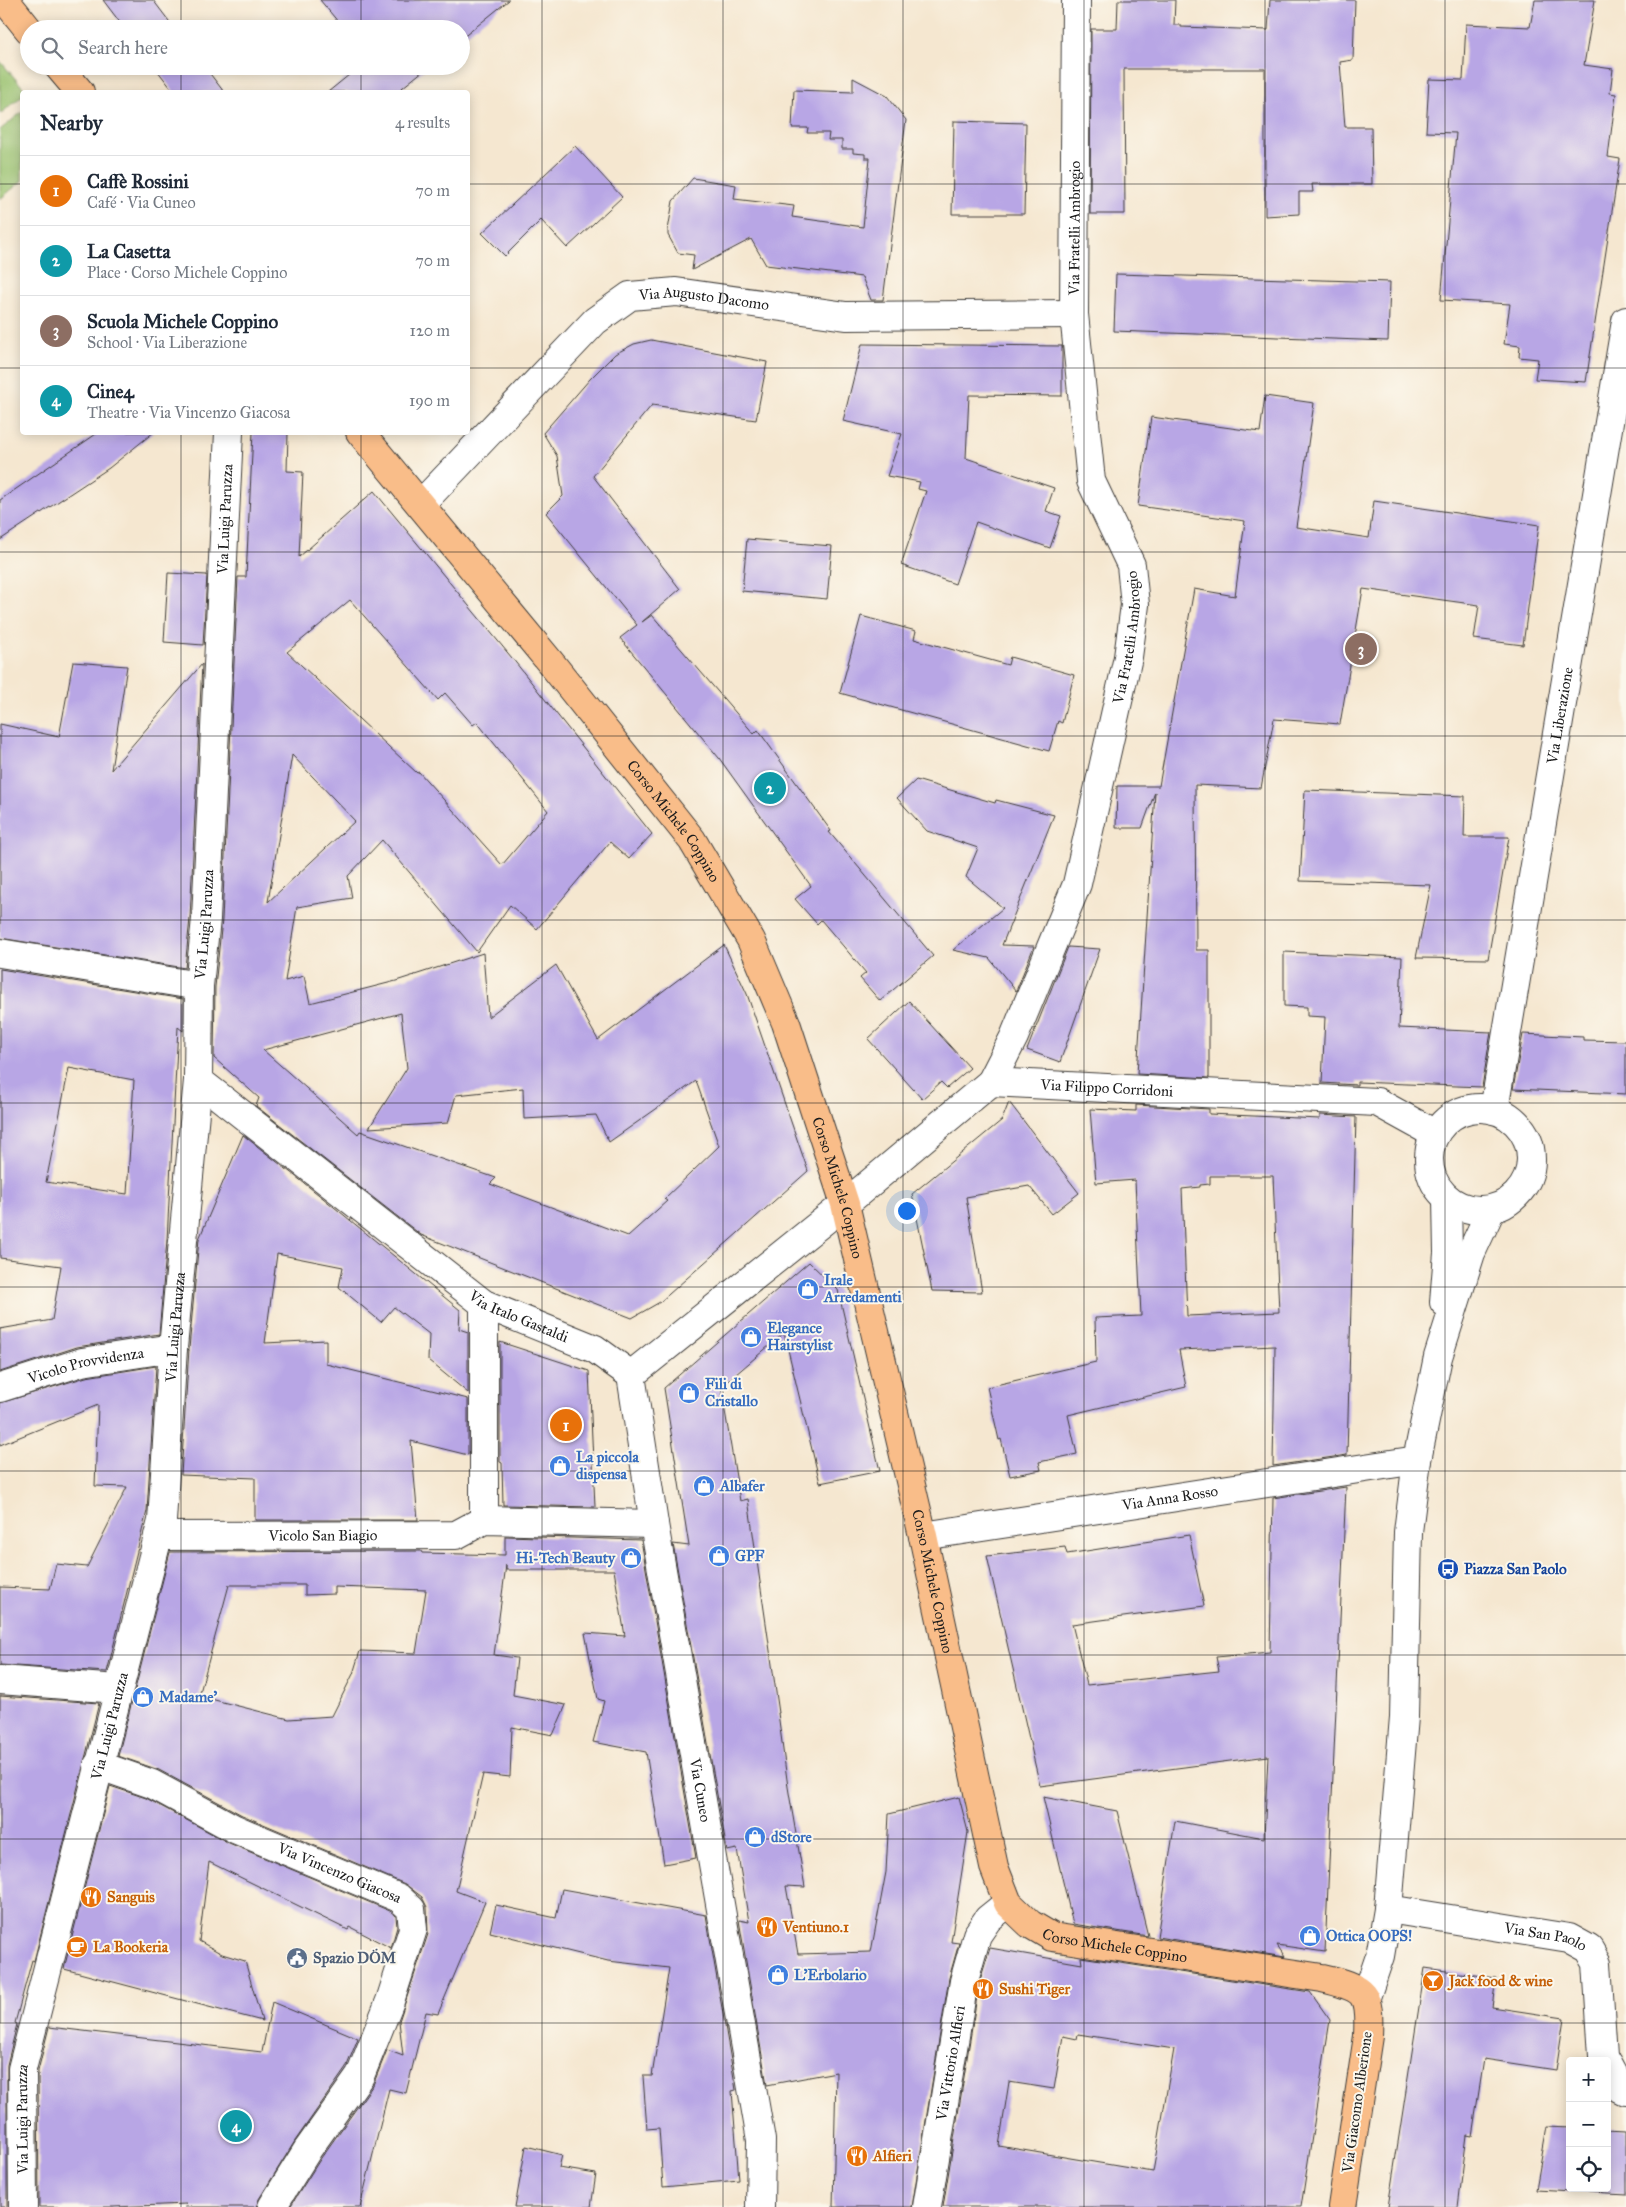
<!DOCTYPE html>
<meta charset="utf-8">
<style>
body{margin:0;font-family:"IM FELL Great Primer",serif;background:#f2f2f3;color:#1f2937}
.controls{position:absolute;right:15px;bottom:15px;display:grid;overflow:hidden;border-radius:5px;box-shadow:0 2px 12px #0003}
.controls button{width:45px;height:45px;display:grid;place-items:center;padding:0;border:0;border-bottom:1px solid #e0e1e3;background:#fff;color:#1f2937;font:25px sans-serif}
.you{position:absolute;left:906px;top:1210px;width:18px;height:18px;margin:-12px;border:4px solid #fff;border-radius:50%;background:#1a73e8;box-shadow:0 0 0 8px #1a73e833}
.badge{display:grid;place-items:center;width:32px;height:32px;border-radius:50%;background:#b5179e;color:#fff;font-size:16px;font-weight:700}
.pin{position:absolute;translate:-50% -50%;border:2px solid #fff;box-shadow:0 1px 5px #0006}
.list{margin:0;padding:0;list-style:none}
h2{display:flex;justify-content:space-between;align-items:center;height:65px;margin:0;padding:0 20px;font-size:21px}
h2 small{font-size:16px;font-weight:400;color:#747a83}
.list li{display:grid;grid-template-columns:32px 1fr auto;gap:15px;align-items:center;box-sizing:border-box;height:70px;padding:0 20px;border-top:1px solid #e0e1e3}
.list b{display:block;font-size:19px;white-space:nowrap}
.list p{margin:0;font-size:16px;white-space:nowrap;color:#747a83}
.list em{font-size:16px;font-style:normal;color:#747a83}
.icon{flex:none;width:28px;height:28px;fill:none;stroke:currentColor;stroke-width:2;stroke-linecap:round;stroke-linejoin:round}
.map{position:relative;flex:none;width:1626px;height:2207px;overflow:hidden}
.search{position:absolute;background:#fff;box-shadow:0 2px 12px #0003;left:20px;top:20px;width:450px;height:55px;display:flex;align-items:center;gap:12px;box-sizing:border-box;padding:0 18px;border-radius:28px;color:#747a83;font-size:19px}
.panel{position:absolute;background:#fff;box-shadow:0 2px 12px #0003;left:20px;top:90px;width:450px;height:345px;border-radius:5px}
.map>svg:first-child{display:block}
.green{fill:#99c16e;stroke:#5a6e45}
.building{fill:#b8a6e5;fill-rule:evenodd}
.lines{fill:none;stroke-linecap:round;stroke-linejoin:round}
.minor-casing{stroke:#3d3a37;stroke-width:30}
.major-casing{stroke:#3d3a37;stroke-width:30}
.minor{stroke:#fff;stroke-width:28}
.major{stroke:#f9bd89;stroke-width:28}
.grid{fill:none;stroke:#1c1c1c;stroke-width:1;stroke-opacity:0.55}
.labels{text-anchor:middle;stroke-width:4;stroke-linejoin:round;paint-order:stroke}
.street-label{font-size:15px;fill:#1c1c1c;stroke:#fbf7ec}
.shop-label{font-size:15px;font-weight:bold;fill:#366cbe;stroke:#fbf7ec;text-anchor:start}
.transit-label{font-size:15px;font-weight:bold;fill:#164399;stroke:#fbf7ec;text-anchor:start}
.food-label{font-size:15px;font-weight:bold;fill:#c56008;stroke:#fbf7ec;text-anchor:start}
.service-label{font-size:15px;font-weight:bold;fill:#4e5e75;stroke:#fbf7ec;text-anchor:start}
</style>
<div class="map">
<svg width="1626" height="2207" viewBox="0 0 1626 2207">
<rect width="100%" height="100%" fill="#fbf7ec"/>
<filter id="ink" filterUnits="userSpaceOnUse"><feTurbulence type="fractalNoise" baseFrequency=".02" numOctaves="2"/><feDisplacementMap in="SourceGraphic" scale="10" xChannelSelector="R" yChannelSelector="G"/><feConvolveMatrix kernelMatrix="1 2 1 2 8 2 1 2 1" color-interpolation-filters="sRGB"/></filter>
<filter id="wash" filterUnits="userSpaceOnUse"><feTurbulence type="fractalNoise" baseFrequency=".0096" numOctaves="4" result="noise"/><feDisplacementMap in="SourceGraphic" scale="20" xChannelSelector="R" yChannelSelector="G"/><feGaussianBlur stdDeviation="1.12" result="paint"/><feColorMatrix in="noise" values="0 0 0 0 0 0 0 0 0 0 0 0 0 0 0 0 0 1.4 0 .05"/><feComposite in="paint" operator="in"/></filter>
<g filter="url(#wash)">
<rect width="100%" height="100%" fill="#f5e7d0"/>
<path class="green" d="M 0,61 L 27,92 L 22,92 L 22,96 L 0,114 Z
M 22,112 L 22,181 L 0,199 L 0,130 Z"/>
<g id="blocks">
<path class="building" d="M 103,0 L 153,0 L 175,29 L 125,29 Z
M 320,0 L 509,0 L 461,39 L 461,29 L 344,29 Z
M 1118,0 L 1175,0 L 1174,25 L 1181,25 L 1181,27 L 1268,30 L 1270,0 L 1355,0 L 1353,60 L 1340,62 L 1345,127 L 1371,127 L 1372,184 L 1312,184 L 1313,192 L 1299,192 L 1299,214 L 1265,216 L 1265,69 L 1124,69 L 1125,214 L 1090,214 L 1091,29 L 1117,29 Z
M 1535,0 L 1595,0 L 1584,65 L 1613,69 L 1610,93 L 1616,94 L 1608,157 L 1620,159 L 1586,382 L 1535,379 L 1538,359 L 1519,357 L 1520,346 L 1504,344 L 1510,304 L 1441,300 L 1456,133 L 1426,132 L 1429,79 L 1463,80 L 1466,24 L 1530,27 Z
M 154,66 L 204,66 L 224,92 L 174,92 Z
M 360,66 L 429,66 L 397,92 L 328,92 Z
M 853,78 L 887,96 L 906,120 L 883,300 L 871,300 L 862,277 L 766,265 L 751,239 L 692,270 L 694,255 L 678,253 L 668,235 L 668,230 L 673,201 L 693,178 L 736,185 L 734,199 L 794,206 L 792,217 L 863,227 L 870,158 L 865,158 L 865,154 L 853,153 L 853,149 L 842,149 L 842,140 L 828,140 L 829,133 L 807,133 L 808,128 L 792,128 L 794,90 L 853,92 Z
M 954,121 L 1026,123 L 1024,214 L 952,214 Z
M 575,146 L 622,197 L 567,248 L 541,220 L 505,256 L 482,233 Z
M 1116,274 L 1390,282 L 1388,341 L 1114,331 Z
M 651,340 L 767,362 L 756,420 L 652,405 L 593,476 L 680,589 L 642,622 L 652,615 L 754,734 L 758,730 L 831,831 L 829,832 L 933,956 L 880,1001 L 860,978 L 866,973 L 821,920 L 817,924 L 795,899 L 811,886 L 719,758 L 620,638 L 637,625 L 546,513 L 563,496 L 557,456 L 543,433 L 590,379 L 615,354 L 634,344 Z
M 862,344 L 1062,346 L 1062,396 L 969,395 L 966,458 L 1054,488 L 1046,511 L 1061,516 L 1050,548 L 976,522 L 955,584 L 901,565 L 926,491 L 918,489 L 920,482 L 887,476 L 902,434 L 843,421 Z
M 1265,396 L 1314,403 L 1296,527 L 1369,538 L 1374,501 L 1539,525 L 1523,645 L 1474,639 L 1479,605 L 1363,589 L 1340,724 L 1274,719 L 1261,788 L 1195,785 L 1196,950 L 1209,950 L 1209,1078 L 1137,1074 L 1155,792 L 1142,828 L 1116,828 L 1117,786 L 1159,786 L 1194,589 L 1235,596 L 1245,521 L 1138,506 L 1151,417 L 1260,432 Z
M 99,432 L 154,432 L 109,468 L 0,540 L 0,500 Z
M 253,432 L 288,432 L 287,471 L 303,472 L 299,557 L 374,491 L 512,658 L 652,834 L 629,859 L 610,842 L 537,929 L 510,905 L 477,952 L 382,840 L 348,876 L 352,898 L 297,907 L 285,981 L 304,976 L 310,1003 L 396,981 L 483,953 L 488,1017 L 556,965 L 598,1040 L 724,945 L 747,994 L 808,1171 L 660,1302 L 632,1318 L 421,1235 L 256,1106 L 259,1098 L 214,1058 L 215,987 L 222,920 L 238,577 L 246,577 ZM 350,600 L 438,700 L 445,693 L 473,725 L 477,722 L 548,811 L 502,865 L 419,772 L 417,773 L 287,652 ZM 292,755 L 355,821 L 268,902 ZM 401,1013 L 407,1068 L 369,1128 L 448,1123 L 456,1095 L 523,1088 L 524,1119 L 596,1115 L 609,1142 L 696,1081 L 719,1146 L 664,1199 L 667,1201 L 628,1236 L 490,1184 L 496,1178 L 360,1131 L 358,1134 L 263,1050 Z
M 747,539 L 832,546 L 827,599 L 742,591 Z
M 168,573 L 207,575 L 203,645 L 164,642 Z
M 861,616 L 916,631 L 914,639 L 1008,665 L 1010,657 L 1074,675 L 1062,723 L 1058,721 L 1049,751 L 840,693 Z
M 73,662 L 127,666 L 111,770 L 202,664 L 190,918 L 185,968 L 0,938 L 0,724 L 59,737 Z
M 916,780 L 995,803 L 996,800 L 1054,815 L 1002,945 L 1034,946 L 1016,991 L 989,958 L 953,950 L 1003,908 L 966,877 L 978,848 L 927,831 L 897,798 Z
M 1305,790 L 1465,796 L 1464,837 L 1509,837 L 1488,959 L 1416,958 L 1431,885 L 1300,881 Z
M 1068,947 L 1100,949 L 1060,1062 L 1027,1050 Z
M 1284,952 L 1402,957 L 1399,1028 L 1491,1032 L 1482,1087 L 1357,1082 L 1357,1085 L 1322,1083 L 1325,1017 L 1307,1016 L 1307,1007 L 1284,1006 Z
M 0,969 L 183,999 L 183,1031 L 178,1027 L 167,1240 L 159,1334 L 77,1347 L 0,1372 L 0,1329 L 52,1320 L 61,1266 L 0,1258 ZM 69,1068 L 134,1080 L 127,1194 L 46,1182 Z
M 909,1001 L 970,1068 L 947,1088 L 941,1082 L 922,1099 L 868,1039 Z
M 1523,1034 L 1583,1037 L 1583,1040 L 1626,1041 L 1626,1094 L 1513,1089 Z
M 1009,1102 L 1079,1193 L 1052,1214 L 1029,1186 L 966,1197 L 982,1292 L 932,1291 L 912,1194 L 1002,1120 Z
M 1136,1105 L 1209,1109 L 1209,1114 L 1320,1119 L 1320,1115 L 1356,1117 L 1347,1455 L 1273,1466 L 1275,1346 L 1179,1350 L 1186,1387 L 1068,1415 L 1077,1454 L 1039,1462 L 1041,1470 L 1010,1476 L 1001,1439 L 999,1440 L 987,1387 L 1096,1362 L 1095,1318 L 1141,1316 L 1135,1180 L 1096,1183 L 1090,1109 L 1136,1111 ZM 1210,1176 L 1273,1176 L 1279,1312 L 1187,1316 L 1182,1189 L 1200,1187 L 1200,1185 L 1210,1184 Z
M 243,1135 L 323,1198 L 460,1310 L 459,1329 L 468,1332 L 468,1393 L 428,1360 L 429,1334 L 394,1307 L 381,1322 L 339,1287 L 343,1267 L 277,1254 L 265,1343 L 326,1340 L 326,1364 L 468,1399 L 468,1455 L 411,1441 L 418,1520 L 255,1520 L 255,1478 L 181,1475 L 189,1349 L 199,1239 Z
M 809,1262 L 838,1290 L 880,1471 L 820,1483 L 784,1333 L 721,1387 L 740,1501 L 748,1499 L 779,1713 L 778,1713 L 788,1787 L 805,1887 L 786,1886 L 798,1954 L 871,1952 L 886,1872 L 889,1814 L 959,1797 L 968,1832 L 951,1942 L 959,1943 L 949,1978 L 912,2207 L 833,2207 L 836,2072 L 767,2085 L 739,1920 L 749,1922 L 737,1849 L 727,1851 L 673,1544 L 689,1546 L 664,1388 Z
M 500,1342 L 589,1371 L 595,1507 L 503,1505 L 502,1463 L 500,1462 Z
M 156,1366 L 147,1511 L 107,1672 L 0,1665 L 0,1587 L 50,1589 L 56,1564 L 87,1567 L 127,1487 L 95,1486 L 98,1405 L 0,1445 L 0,1403 L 86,1377 Z
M 1346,1487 L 1325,1952 L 1277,1945 L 1285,1957 L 1157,1937 L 1175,1821 L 1264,1838 L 1268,1756 L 1040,1786 L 987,1556 L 1065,1547 L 1067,1554 L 1189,1535 L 1204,1606 L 1072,1624 L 1087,1685 L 1219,1671 L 1216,1657 L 1270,1652 L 1273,1498 Z
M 505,1536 L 641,1540 L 696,1858 L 664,1864 L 646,1752 L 593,1742 L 604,1701 L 598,1699 L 585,1633 L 625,1636 L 614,1570 L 506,1570 L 506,1565 L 494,1655 L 517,1658 L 513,1695 L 566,1705 L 553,1735 L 512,1727 L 510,1777 L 483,1774 L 456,1891 L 485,1902 L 438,2014 L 426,2012 L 406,2093 L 389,2089 L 360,2207 L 290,2207 L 321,2158 L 373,2085 L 387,2050 L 403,2056 L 399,2021 L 428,1934 L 427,1907 L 422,1897 L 405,1884 L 242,1815 L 159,1770 L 118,1756 L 170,1552 L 421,1551 L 422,1553 L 505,1555 ZM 229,1585 L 305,1585 L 305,1595 L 335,1594 L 335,1587 L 426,1590 L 416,1653 L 360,1651 L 353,1674 L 332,1716 L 289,1719 L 199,1696 Z
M 0,1696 L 99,1703 L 34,1961 L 32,1960 L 15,2023 L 17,2024 L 7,2065 L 7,2207 L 0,2207 Z
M 110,1786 L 146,1798 L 229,1843 L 390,1911 L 396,1916 L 397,1927 L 391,1948 L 350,1927 L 348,1930 L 209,1862 L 199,1941 L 222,1954 L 245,1961 L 262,2021 L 64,1969 Z
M 1043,1797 L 1117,1811 L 1148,1936 L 1073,1924 Z
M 562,1889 L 706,1915 L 736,2090 L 732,2091 L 739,2180 L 663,2187 L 659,2128 L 647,2129 L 643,2076 L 652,2076 L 669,1968 L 608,1961 L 490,1932 L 496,1905 L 556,1918 Z
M 990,1948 L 1082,1964 L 1081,1957 L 1310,1992 L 1330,2020 L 1301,2207 L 943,2207 L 979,1984 ZM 1078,2034 L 1174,2049 L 1153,2172 L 999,2146 L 1009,2082 L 1054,2089 L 1063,2036 L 1077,2039 Z
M 1425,1968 L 1496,1978 L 1492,2007 L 1564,2018 L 1556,2070 L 1484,2059 L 1472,2136 L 1467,2135 L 1458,2207 L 1388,2207 Z
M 272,2002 L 358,2038 L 346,2068 L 295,2141 L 259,2199 L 256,2207 L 185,2207 L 186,2204 L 114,2207 L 39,2207 L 38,2071 L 49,2027 L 262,2052 Z
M 1547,2127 L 1570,2128 L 1570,2188 L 1607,2188 L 1607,2129 L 1626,2130 L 1626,2194 L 1536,2189 Z
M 526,2146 L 562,2155 L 559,2168 L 596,2174 L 591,2207 L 515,2207 Z"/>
</g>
</g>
<g filter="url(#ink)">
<use href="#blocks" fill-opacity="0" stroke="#3d3a37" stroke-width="1"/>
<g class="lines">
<g class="minor-casing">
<g id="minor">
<path id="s1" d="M 421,504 L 595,321 L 630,296 L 676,292 L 846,316 L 1074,314"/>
<path d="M 0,953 L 199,986"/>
<path id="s2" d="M 198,1080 L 484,1304 L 595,1349 L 631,1375 L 845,1204 L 991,1082 L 1014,1037 L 1077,884 L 1128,657 L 1135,605 L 1131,565 L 1091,481 L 1074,314 L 1076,0"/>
<path id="s3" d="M 991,1082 L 1377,1102 L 1435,1134"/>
<circle cx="1480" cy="1159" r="51"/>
<path id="s4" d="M 1494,1110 L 1626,321"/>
<path d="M 1444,1302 L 1448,1253 L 1447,1199"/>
<path d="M 484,1304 L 484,1520"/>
<path id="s5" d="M 631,1375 L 654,1524 L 761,2140 L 760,2207"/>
<path id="s6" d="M 0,1388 L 82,1362 L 173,1348"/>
<path id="s7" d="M 158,1536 L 456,1535 L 484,1520 L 654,1524"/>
<path id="s8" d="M 923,1536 L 1417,1460"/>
<path d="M 0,1680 L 118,1689"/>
<path id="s9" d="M 98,1765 L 152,1784 L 235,1829 L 399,1898 L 411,1909 L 413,1929 L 390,2001 L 360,2076 L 308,2149 L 272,2207"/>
<path id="s10" d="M 1388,1909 L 1569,1938 L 1589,1949 L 1597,1963 L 1603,2056 L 1605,2061"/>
<path d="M 1366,1997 L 1380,1956 L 1388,1909 L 1404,1717 L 1408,1532 L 1417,1460 L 1438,1357 L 1471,1253 L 1491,1210"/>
<path d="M 1607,2064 L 1620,2088 L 1626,2091"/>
<path id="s11" d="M 23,2207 L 22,2069 L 162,1521 L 173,1348 L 198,1080 L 199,986 L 206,919 L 229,432"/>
<path id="s12" d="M 927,2207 L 964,1981 L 977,1935 L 988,1919 L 1008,1903"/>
</g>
</g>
<g class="major-casing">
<g id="major">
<path d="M 5,0 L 29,30"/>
<path d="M 58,66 L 80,92"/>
<path id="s13" d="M 360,432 L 555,668 L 692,840 L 751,940 L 786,1023 L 845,1204 L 923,1536 L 994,1867 L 1008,1903 L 1030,1924 L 1052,1937 L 1322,1978 C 1366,1988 1370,1992 1368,2036 L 1342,2207"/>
</g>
</g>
<use href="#minor" class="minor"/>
<use href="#major" class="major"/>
</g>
</g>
<path class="grid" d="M 181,0 L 181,29M 361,0 L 361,29M 542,0 L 542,2207M 723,0 L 723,2207M 903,0 L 903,2207M 1084,0 L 1084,2207M 1265,0 L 1265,2207M 1445,0 L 1445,2207M 181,66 L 181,92M 361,66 L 361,92M 0,184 L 22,184M 468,184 L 1626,184M 0,368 L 22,368M 468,368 L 1626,368M 181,432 L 181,2207M 361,432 L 361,2207M 0,552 L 1626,552M 0,736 L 1626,736M 0,920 L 1626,920M 0,1103 L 1626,1103M 0,1287 L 1626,1287M 0,1471 L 1626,1471M 0,1655 L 1626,1655M 0,1839 L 1626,1839M 0,2023 L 1626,2023"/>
<defs>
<g id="shop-disc" transform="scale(1.125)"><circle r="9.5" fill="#3f7fe0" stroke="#fbf7ec"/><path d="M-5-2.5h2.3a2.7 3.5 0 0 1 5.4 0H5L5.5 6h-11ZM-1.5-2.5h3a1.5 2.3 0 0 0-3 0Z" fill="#fff"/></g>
<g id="bus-disc" transform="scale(1.125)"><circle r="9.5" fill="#1a4fb4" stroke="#fbf7ec"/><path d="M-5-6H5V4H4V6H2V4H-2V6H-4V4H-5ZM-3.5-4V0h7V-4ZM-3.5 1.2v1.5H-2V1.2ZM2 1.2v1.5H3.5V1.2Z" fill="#fff"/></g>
<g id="restaurant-disc" transform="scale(1.125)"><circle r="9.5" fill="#e8710a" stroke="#fbf7ec"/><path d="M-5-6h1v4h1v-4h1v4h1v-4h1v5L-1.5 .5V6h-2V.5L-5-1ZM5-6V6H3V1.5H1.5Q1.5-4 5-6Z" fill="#fff"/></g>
<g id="cafe-disc" transform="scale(1.125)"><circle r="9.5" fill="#e8710a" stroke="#fbf7ec"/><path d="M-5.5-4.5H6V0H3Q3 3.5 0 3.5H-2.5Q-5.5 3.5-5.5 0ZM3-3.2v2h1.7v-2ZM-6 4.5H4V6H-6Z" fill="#fff"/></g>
<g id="civic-disc" transform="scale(1.125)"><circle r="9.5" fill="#5c6f8a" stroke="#fbf7ec"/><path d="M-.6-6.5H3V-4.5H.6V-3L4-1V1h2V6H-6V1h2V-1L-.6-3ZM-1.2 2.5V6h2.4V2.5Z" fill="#fff"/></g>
<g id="bar-disc" transform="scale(1.125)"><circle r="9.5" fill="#e8710a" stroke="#fbf7ec"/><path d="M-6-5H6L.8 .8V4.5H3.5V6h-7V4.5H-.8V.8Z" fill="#fff"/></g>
</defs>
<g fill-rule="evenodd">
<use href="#shop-disc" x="808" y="1289"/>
<use href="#shop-disc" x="751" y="1337"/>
<use href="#shop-disc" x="689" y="1393"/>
<use href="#shop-disc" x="560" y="1466"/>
<use href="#shop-disc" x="704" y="1486"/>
<use href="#shop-disc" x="719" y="1556"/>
<use href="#shop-disc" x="631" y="1558"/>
<use href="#bus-disc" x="1448" y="1569"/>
<use href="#shop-disc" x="143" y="1697"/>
<use href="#shop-disc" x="755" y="1837"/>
<use href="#restaurant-disc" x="91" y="1897"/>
<use href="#restaurant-disc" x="767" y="1927"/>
<use href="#shop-disc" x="1310" y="1936"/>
<use href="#cafe-disc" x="77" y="1947"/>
<use href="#civic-disc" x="297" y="1958"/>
<use href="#shop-disc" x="778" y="1975"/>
<use href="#bar-disc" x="1433" y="1981"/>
<use href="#restaurant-disc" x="983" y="1989"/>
<use href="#restaurant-disc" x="857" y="2156"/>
</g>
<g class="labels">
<g class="street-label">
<text dy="5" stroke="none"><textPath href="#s2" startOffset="1880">Via Fratelli Ambrogio</textPath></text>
<text dy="5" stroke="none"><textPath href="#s1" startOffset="370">Via Augusto Dacomo</textPath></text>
<text dy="5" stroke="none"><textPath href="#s11" startOffset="1708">Via Luigi Paruzza</textPath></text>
<text dy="5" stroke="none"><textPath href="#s2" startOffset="1460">Via Fratelli Ambrogio</textPath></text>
<text dy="5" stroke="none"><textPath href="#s4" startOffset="400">Via Liberazione</textPath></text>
<text dy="5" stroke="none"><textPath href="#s13" startOffset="500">Corso Michele Coppino</textPath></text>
<text dy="5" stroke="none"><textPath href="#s11" startOffset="1302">Via Luigi Paruzza</textPath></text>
<text dy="5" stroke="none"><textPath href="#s3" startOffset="116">Via Filippo Corridoni</textPath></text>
<text dy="5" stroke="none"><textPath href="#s13" startOffset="905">Corso Michele Coppino</textPath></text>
<text dy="5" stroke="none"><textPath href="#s2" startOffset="400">Via Italo Gastaldi</textPath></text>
<text dy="5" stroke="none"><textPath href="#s11" startOffset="898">Via Luigi Paruzza</textPath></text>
<text dy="5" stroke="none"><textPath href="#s6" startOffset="89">Vicolo Provvidenza</textPath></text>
<text dy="5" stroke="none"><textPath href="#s8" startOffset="250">Via Anna Rosso</textPath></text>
<text dy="5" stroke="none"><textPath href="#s7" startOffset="165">Vicolo San Biagio</textPath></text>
<text dy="5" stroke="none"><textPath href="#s13" startOffset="1310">Corso Michele Coppino</textPath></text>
<text dy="5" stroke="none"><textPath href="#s11" startOffset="492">Via Luigi Paruzza</textPath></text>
<text dy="5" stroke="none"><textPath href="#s5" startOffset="421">Via Cuneo</textPath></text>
<text dy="5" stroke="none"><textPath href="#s9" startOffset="265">Via Vincenzo Giacosa</textPath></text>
<text dy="5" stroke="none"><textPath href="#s10" startOffset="160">Via San Paolo</textPath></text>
<text dy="5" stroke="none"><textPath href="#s13" startOffset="1760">Corso Michele Coppino</textPath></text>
<text dy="5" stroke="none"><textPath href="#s12" startOffset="146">Via Vittorio Alfieri</textPath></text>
<text transform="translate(1357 2102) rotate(-82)" y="5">Via Giacomo Alberione</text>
<text dy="5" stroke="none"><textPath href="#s11" startOffset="88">Via Luigi Paruzza</textPath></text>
</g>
<g class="shop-label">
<text x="824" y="1285">Irale<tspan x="824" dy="17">Arredamenti</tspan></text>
<text x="767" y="1333">Elegance<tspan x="767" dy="17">Hairstylist</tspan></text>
<text x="705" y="1389">Fili di<tspan x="705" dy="17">Cristallo</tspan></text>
<text x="576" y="1462">La piccola<tspan x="576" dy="17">dispensa</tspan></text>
<text x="720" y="1491">Albafer</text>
<text x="735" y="1561">GPF</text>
<text x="615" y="1563" text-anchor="end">Hi-Tech Beauty</text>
<text x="159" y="1702">Madame'</text>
<text x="771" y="1842">dStore</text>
<text x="1326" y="1941">Ottica OOPS!</text>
<text x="794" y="1980">L'Erbolario</text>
</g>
<g class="transit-label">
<text x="1464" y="1574">Piazza San Paolo</text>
</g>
<g class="food-label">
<text x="107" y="1902">Sanguis</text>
<text x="783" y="1932">Ventiuno.1</text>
<text x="93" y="1952">La Bookeria</text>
<text x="1449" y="1986">Jack food &amp; wine</text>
<text x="999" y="1994">Sushi Tiger</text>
<text x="873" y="2161">Alfieri</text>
</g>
<g class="service-label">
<text x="313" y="1963">Spazio DÖM</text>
</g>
</g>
</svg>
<div class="controls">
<button>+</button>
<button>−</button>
<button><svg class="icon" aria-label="locate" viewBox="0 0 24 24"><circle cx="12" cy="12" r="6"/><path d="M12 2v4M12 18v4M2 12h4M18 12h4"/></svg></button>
</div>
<div class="you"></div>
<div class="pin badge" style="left:566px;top:1425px;background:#e8710a">1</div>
<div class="pin badge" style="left:770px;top:788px;background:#0f9aa8">2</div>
<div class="pin badge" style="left:1361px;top:649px;background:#8d6e63">3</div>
<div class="pin badge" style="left:236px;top:2126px;background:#0f9aa8">4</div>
<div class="search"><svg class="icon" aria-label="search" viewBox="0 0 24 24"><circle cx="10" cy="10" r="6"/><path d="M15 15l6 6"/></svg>Search here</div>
<section class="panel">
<h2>Nearby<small>4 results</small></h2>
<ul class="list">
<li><span class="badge" style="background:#e8710a">1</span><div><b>Caffè Rossini</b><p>Café · Via Cuneo</p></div><em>70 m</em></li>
<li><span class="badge" style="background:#0f9aa8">2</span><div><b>La Casetta</b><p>Place · Corso Michele Coppino</p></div><em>70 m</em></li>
<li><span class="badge" style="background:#8d6e63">3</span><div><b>Scuola Michele Coppino</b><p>School · Via Liberazione</p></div><em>120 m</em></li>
<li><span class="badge" style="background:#0f9aa8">4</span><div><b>Cine4</b><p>Theatre · Via Vincenzo Giacosa</p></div><em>190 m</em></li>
</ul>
</section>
</div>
